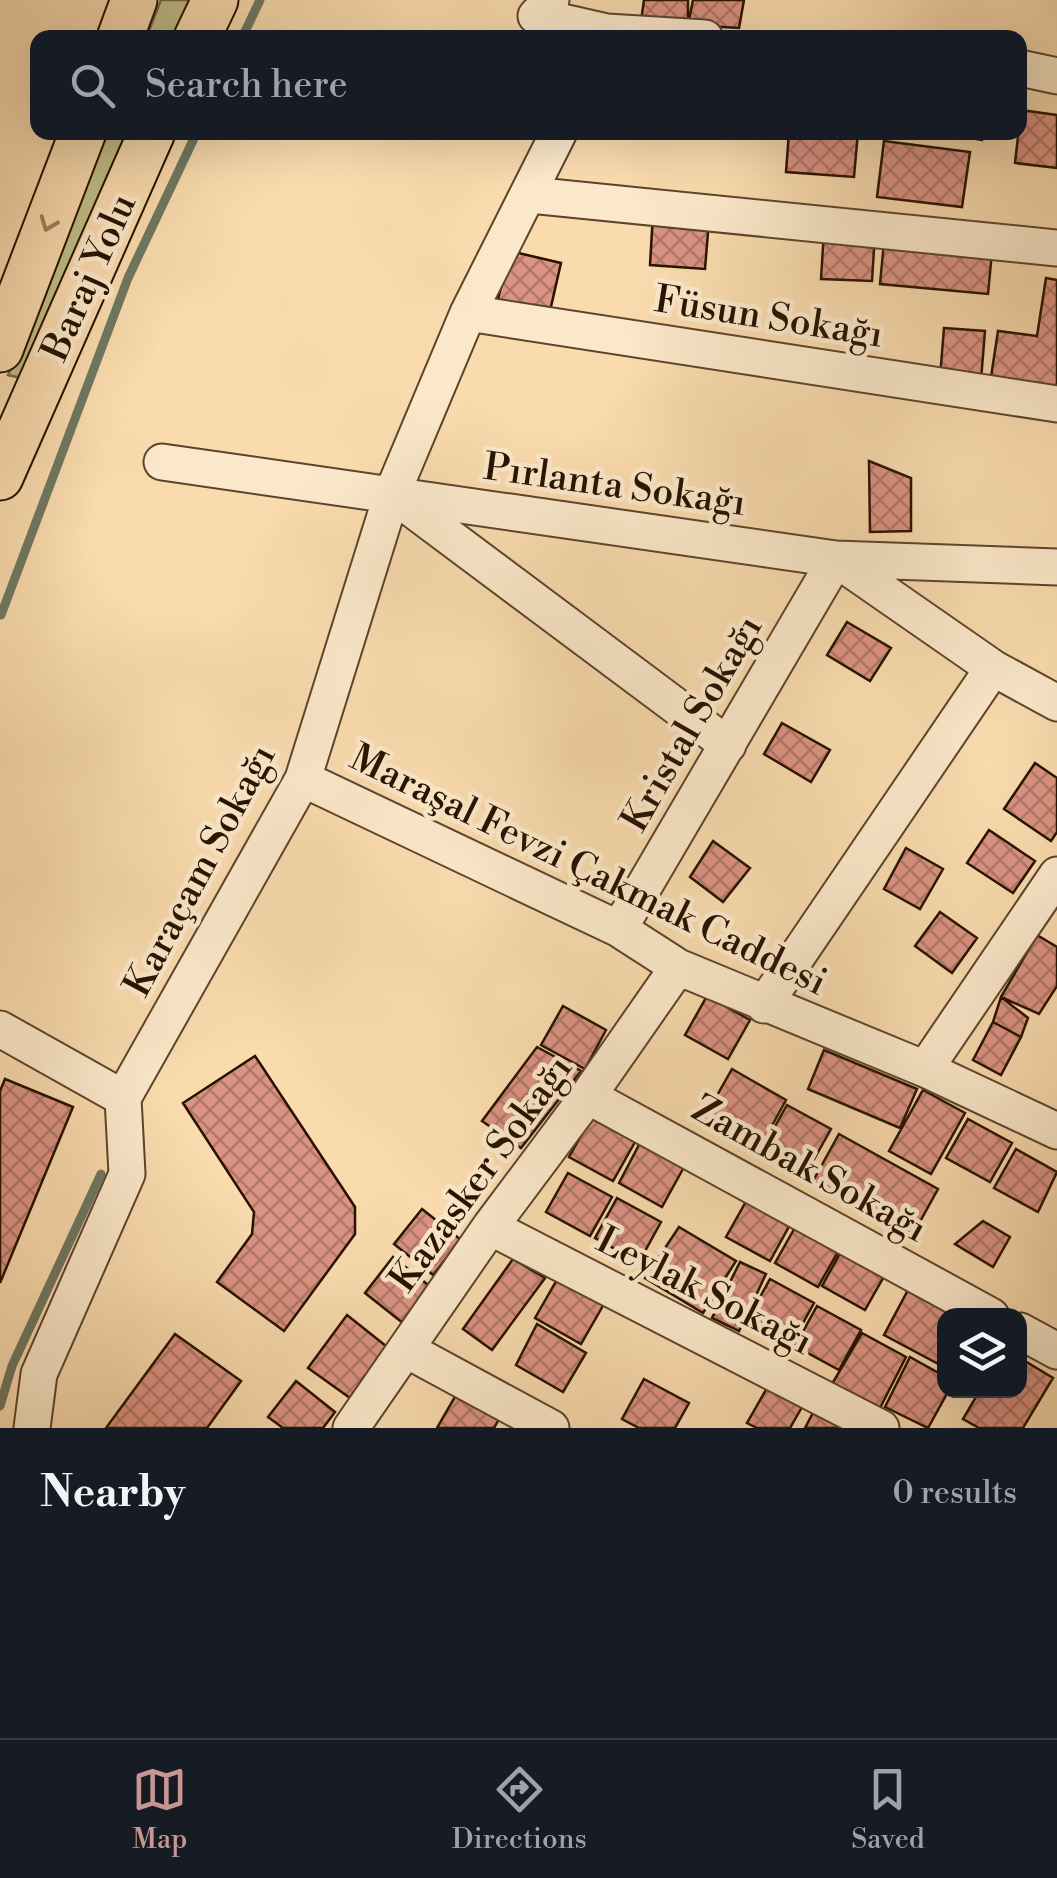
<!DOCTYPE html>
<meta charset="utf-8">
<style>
body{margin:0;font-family:"Libre Bodoni",serif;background:#20242c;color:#f1f3f6}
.controls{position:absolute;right:30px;bottom:30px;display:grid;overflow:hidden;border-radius:20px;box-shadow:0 10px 40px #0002}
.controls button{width:90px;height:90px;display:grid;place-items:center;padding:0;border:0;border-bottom:2px solid #363941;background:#171b24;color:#f1f3f6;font:50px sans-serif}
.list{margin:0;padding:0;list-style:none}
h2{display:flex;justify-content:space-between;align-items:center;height:130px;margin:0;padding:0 40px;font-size:42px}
h2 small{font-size:32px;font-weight:400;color:#9ea1a6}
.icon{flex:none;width:55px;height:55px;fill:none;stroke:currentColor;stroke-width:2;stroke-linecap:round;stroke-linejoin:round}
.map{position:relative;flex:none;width:1057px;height:1428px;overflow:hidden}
.search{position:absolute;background:#171b24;box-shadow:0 10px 40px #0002;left:30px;right:30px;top:30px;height:110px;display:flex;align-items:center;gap:25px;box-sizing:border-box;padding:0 35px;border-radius:20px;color:#9ea1a6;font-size:38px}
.sheet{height:310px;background:#171b24}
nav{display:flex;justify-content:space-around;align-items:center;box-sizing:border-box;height:140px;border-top:2px solid #363941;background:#171b24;font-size:28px;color:#9ea1a6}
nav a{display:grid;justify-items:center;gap:5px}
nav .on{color:#c59692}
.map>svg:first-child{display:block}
.green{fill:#c0bf89;stroke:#746844;stroke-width:2.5}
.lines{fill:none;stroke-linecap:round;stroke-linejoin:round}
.stream{stroke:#6f7862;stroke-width:9}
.building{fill:url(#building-cross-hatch);stroke:#271200;stroke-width:2.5}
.minor-casing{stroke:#5c442c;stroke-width:39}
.major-casing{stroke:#271200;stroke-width:49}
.minor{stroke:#fbe8ca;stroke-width:35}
.major{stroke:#f9dbae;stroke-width:45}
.oneway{stroke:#9a8160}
.labels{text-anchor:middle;stroke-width:9;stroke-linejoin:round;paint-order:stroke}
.street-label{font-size:38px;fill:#271200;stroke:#fbe8ca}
</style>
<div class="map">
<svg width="1057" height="1428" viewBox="0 0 1057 1428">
<defs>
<pattern id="building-cross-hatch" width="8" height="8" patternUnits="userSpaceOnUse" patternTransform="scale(2.5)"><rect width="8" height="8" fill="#db9383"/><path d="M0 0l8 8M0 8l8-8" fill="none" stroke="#b27769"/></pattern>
</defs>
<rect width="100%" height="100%" fill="#f9dbae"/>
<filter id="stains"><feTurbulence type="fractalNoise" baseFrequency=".002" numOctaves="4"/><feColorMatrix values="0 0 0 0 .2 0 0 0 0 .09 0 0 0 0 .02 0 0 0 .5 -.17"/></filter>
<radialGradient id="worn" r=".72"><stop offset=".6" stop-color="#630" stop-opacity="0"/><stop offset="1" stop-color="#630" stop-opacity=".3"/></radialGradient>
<path class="green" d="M 161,0 L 197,0 L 179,37 L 146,38 Z
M 107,133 L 135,133 L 22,378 L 8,375 Z"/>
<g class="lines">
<path class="stream" d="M 242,38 L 260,0
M 1,615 L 128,278 L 197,132
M 0,1406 L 12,1366 L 101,1174"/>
</g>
<path class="building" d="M 644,0 L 688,0 L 688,25 L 641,21 Z
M 693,0 L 744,0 L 739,28 L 688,25 Z
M 1021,110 L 1057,115 L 1057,168 L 1015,163 Z
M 789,132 L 858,132 L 854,177 L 786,172 Z
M 937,132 L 983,132 L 982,140 Z
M 884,141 L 970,152 L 962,207 L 877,197 Z
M 653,214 L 709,220 L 705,269 L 650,265 Z
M 824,231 L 875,234 L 872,281 L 821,279 Z
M 884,242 L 992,252 L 988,294 L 880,284 Z
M 510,251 L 561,263 L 550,311 L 498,299 Z
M 1046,278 L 1057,280 L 1057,387 L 991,377 L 998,331 L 1037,336 Z
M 944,328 L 985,331 L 981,380 L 940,377 Z
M 869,461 L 911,478 L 911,531 L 870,532 Z
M 847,622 L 891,648 L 870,681 L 827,655 Z
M 782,723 L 830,750 L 811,782 L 764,754 Z
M 1035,763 L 1057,778 L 1057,832 L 1051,841 L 1004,809 Z
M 989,830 L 1035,861 L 1013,893 L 967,863 Z
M 713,841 L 750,868 L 723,902 L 690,877 Z
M 906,848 L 943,869 L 920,909 L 884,889 Z
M 940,912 L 977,938 L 952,973 L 915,946 Z
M 1037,935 L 1057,947 L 1057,986 L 1039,1014 L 1001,997 Z
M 707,996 L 750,1020 L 728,1059 L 685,1035 Z
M 1001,997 L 1028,1018 L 1021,1037 L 993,1022 Z
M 563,1006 L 606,1030 L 585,1069 L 541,1045 Z
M 993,1022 L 1021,1037 L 1001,1075 L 973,1060 Z
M 537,1047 L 581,1071 L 521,1148 L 482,1121 Z
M 824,1050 L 917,1089 L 900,1128 L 808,1089 Z
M 255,1056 L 355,1207 L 355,1234 L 284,1331 L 217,1282 L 252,1234 L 254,1212 L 183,1103 Z
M 732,1069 L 786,1100 L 757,1153 L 702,1122 Z
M 5,1079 L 73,1107 L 0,1283 L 0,1091 Z
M 923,1090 L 965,1113 L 931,1174 L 889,1151 Z
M 787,1105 L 831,1129 L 804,1177 L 760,1153 Z
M 591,1118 L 635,1142 L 613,1181 L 569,1157 Z
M 968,1119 L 1012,1143 L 990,1182 L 946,1158 Z
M 839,1134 L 938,1189 L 912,1236 L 813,1181 Z
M 640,1143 L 684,1167 L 662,1207 L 619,1183 Z
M 1016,1149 L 1057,1172 L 1038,1212 L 994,1188 Z
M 568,1173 L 612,1197 L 590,1236 L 546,1212 Z
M 617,1198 L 661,1222 L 639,1262 L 595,1238 Z
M 748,1198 L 792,1221 L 770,1261 L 726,1237 Z
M 422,1209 L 461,1240 L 433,1275 L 394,1244 Z
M 983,1221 L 1010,1237 L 993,1267 L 955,1244 Z
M 797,1224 L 840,1248 L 818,1287 L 775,1263 Z
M 679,1227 L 736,1261 L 703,1313 L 645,1278 Z
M 844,1246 L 887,1271 L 865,1310 L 822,1286 Z
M 393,1257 L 432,1288 L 404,1324 L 365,1293 Z
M 513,1259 L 545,1278 L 492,1350 L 463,1329 Z
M 740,1262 L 766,1274 L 739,1331 L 712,1318 Z
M 562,1271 L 608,1297 L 581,1344 L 535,1318 Z
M 770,1279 L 814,1303 L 792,1343 L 748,1319 Z
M 908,1290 L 955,1316 L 944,1316 L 944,1367 L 884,1335 Z
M 817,1306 L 861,1330 L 839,1370 L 795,1346 Z
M 347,1315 L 386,1346 L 350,1398 L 308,1368 Z
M 537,1324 L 586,1353 L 563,1392 L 516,1365 Z
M 862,1333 L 906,1357 L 880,1408 L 832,1384 Z
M 175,1334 L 241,1381 L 207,1428 L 106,1428 Z
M 910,1357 L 944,1376 L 944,1390 L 949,1390 L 928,1428 L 885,1407 Z
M 1020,1358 L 1053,1378 L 1023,1428 L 979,1428 L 963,1419 L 980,1390 L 1020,1390 Z
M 644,1379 L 689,1403 L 675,1428 L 639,1428 L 622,1419 Z
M 296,1381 L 335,1412 L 323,1428 L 283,1428 L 268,1417 Z
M 771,1381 L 806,1400 L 790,1428 L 757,1428 L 747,1423 Z
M 456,1395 L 499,1419 L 494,1428 L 437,1428 Z
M 815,1409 L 852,1428 L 805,1428 Z"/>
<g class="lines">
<g class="minor-casing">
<path id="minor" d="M 551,0 L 536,16 L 607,32 L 705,38
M 1020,68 L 1057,76
M 530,195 L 1057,248
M 468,313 L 1057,404
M 162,462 L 836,559 L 1057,567
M 396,497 L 728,745
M 303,779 L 619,929 L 678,967 L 925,1069 L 1057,1131
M 619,929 L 836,559 L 993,668 L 1057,703
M 764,1005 L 993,668
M 0,1029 L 123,1098
M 925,1069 L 1057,875
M 588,1096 L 991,1316
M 490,1227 L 881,1428
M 1020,1331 L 1057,1351
M 407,1350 L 551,1428
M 32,1428 L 39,1374 L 127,1174 L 123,1098 L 303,779 L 392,494 L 468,313 L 559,132
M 351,1428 L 490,1227 L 588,1096 L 678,967"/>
</g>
<g class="major-casing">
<path id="major" d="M 120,38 L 134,0
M 197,38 L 215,0
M 0,349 L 83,132
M 0,477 L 152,132"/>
</g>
<use href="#minor" class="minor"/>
<use href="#major" class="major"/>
</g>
<defs><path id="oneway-chevron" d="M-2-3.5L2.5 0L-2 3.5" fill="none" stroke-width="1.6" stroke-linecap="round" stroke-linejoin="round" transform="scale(2.5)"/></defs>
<use class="oneway" href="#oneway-chevron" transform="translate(48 224) rotate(111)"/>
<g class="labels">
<g class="street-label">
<text transform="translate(88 277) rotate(-66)" y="13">Baraj Yolu</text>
<text transform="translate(769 316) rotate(9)" y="13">Füsun Sokağı</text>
<text transform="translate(615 484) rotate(8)" y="13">Pırlanta Sokağı</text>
<text transform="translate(691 723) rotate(-60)" y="13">Kristal Sokağı</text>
<text transform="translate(589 869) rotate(26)" y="13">Maraşal Fevzi Çakmak Caddesi</text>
<text transform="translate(199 870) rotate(-62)" y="13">Karaçam Sokağı</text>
<text transform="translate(810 1168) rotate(29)" y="13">Zambak Sokağı</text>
<text transform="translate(480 1173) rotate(-54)" y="13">Kazasker Sokağı</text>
<text transform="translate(705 1290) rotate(27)" y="13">Leylak Sokağı</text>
</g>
</g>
<rect width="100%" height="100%" filter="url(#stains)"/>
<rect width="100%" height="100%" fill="url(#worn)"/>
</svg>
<div class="controls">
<button><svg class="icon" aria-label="layers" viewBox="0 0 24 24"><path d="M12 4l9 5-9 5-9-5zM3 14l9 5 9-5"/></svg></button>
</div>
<div class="search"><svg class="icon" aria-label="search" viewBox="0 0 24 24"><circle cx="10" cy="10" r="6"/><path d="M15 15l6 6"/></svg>Search here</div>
</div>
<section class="sheet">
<h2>Nearby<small>0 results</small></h2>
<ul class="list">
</ul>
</section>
<nav>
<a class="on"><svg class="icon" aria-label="map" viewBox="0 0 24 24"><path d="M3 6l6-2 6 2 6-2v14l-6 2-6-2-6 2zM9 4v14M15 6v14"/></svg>Map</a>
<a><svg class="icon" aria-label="directions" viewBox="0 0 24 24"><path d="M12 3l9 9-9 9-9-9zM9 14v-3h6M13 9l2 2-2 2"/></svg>Directions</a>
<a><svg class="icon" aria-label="saved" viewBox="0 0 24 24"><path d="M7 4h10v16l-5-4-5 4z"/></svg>Saved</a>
</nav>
